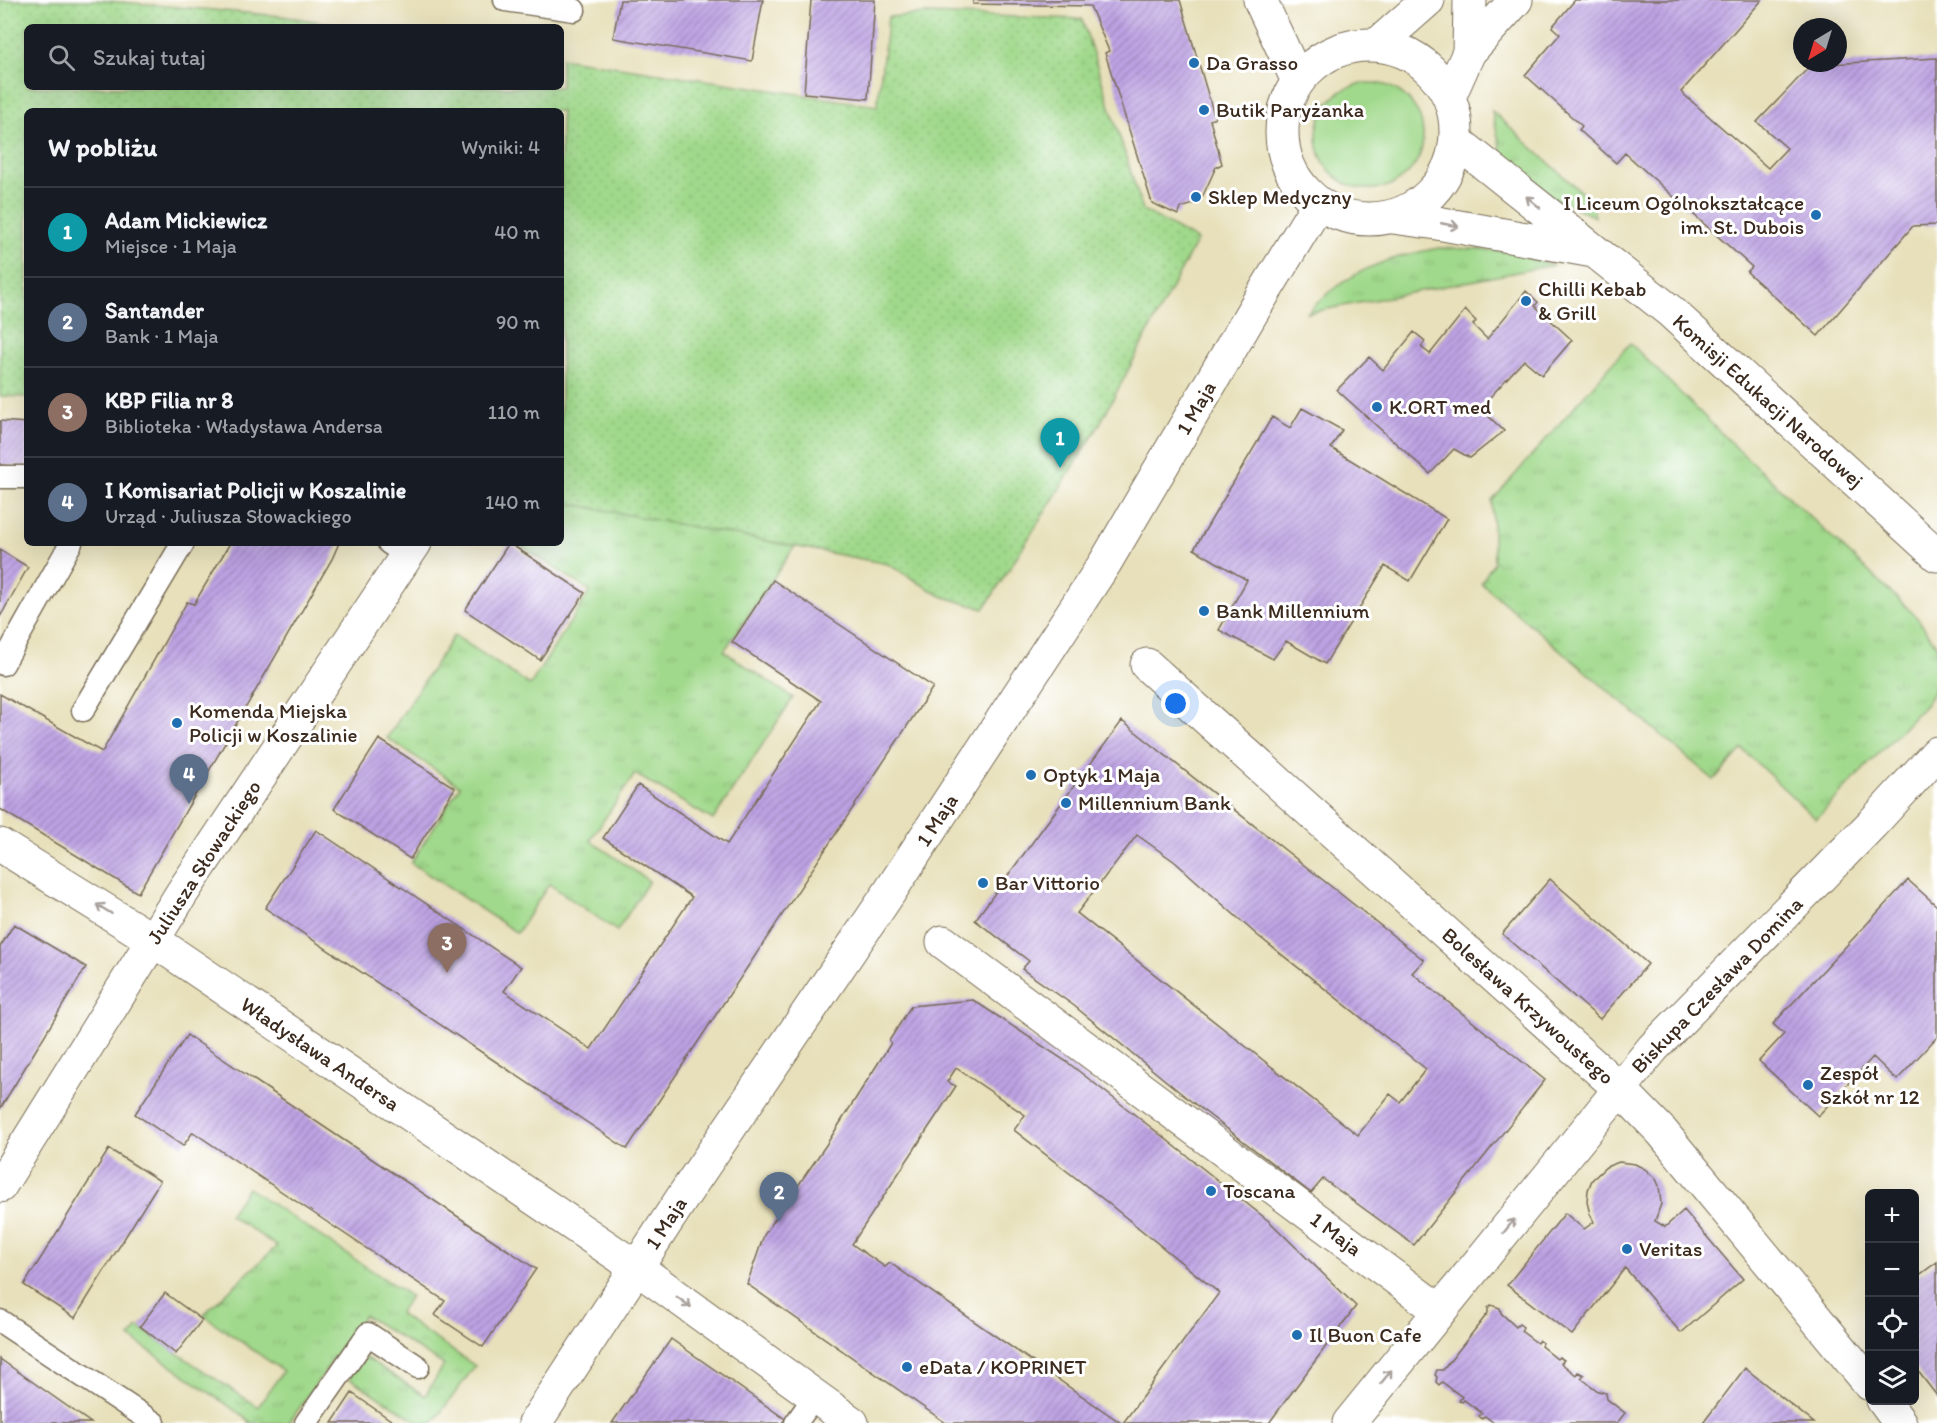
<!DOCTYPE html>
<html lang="pl">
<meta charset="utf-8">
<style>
body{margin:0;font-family:Itim,sans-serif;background:#242831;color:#f1f3f6}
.controls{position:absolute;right:18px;bottom:18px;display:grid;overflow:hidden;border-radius:9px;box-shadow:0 6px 24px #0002}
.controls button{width:54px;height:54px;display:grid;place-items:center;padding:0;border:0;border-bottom:2px solid #363941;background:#171b24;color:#f1f3f6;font:30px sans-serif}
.compass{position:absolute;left:1793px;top:18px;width:54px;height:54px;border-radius:50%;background:#171b24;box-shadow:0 6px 24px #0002;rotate:218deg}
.you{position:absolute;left:1176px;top:704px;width:21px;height:21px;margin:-15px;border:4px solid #fff;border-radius:50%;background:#1a73e8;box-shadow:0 0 0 9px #1a73e833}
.badge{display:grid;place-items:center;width:39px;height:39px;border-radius:50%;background:#1f6fb2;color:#fff;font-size:20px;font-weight:700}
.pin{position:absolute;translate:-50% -50px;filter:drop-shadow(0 2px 3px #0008)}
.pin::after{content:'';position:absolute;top:32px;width:21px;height:18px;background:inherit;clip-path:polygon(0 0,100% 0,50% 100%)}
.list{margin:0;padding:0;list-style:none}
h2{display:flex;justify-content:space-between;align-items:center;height:78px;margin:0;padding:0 24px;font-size:26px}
h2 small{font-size:20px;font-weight:400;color:#9ea1a6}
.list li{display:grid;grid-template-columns:39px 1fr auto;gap:18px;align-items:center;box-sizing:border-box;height:90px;padding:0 24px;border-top:2px solid #363941}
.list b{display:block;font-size:22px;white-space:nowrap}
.list p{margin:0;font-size:20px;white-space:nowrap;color:#9ea1a6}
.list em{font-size:20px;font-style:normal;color:#9ea1a6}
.icon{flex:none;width:33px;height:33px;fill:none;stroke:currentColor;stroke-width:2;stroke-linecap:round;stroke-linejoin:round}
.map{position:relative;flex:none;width:1937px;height:1423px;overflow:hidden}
.search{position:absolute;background:#171b24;box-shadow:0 6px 24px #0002;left:24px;top:24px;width:540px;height:66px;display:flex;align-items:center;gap:15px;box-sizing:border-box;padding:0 21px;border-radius:9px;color:#9ea1a6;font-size:22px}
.panel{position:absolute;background:#171b24;box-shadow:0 6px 24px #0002;left:24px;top:108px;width:540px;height:438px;border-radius:9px}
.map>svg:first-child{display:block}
.grass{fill:url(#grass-tufts);stroke:#6e8254;stroke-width:1.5}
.park{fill:url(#park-dots);stroke:#6e8254;stroke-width:1.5}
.garden{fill:#a0d98b;stroke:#6e8254;stroke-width:1.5}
.building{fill:url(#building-hatch);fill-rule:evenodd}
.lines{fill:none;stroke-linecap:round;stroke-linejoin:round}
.lane-casing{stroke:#776a55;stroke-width:25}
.street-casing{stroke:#776a55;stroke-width:35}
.secondary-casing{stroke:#776a55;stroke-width:35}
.lane{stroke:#fff;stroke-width:22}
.street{stroke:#fff;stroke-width:33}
.secondary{stroke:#fff;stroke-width:33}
.oneway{stroke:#a79f9a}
.poi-dot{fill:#1f6fb2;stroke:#fff;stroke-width:2}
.labels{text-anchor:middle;stroke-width:6;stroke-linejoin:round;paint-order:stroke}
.poi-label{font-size:21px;fill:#3b2a1e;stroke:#fff;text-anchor:start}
.street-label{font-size:21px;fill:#3b2a1e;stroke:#fff}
</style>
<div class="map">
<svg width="1937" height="1423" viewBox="0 0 1937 1423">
<defs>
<pattern id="grass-tufts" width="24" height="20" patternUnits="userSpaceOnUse" patternTransform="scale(1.5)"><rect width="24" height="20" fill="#a0d98b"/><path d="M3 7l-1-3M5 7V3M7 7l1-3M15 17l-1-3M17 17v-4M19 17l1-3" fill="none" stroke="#8bba78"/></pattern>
<pattern id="park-dots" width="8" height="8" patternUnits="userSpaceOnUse" patternTransform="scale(1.5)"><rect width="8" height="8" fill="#a0d98b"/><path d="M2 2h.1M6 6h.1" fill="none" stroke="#8bba78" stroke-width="1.8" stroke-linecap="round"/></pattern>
<pattern id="building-hatch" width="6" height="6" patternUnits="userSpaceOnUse" patternTransform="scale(1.5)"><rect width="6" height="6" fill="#bda3e4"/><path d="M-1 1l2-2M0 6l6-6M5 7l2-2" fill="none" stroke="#9b85b8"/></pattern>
</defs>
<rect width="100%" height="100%" fill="#fff"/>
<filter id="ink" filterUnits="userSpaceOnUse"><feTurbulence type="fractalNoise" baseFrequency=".0167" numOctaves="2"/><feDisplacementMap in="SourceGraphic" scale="12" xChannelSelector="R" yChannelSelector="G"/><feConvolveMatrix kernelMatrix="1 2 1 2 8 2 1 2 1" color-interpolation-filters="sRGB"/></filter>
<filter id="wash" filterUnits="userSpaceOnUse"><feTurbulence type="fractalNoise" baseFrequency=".008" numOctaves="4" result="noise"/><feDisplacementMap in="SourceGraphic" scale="24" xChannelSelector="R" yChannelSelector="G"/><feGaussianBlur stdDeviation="1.35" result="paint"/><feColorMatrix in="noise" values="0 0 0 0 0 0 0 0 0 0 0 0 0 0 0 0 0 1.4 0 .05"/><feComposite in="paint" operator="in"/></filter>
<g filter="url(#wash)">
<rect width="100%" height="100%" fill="#e7e0ba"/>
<path class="grass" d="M 1492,111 L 1592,202 L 1595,217 L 1525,185 L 1503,158 Z
M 1439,248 L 1479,249 L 1518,253 L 1553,265 L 1307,313 C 1347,272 1383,258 1439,248 Z
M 1630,343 L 1728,440 L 1916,616 L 1937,646 L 1937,686 L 1926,704 L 1816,819 L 1742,749 L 1714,780 L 1481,583 L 1494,562 L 1492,501 Z
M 561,502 L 795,546 L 724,651 L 793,698 L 713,820 L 635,774 L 590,840 L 649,881 L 617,931 L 549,884 L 517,933 L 411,863 L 460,786 L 387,738 L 454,635 L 530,685 L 590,591 L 517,543 L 561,543 Z
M 248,1188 L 410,1296 L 399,1314 L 475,1366 L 433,1423 L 420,1423 L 349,1378 L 365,1357 L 425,1396 L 444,1365 L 364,1315 L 289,1423 L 249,1423 L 250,1421 L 130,1337 L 138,1327 L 258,1407 L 283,1371 L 203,1315 L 277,1246 L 229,1215 Z"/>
<path class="park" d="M 0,0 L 98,0 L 281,16 L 354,27 L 27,27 L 27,87 L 561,87 L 561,58 L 877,106 L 888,17 L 927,14 L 1082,19 L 1143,210 L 1197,240 L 1097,429 L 984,609 L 941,596 L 888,564 L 561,502 L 561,111 L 27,111 L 27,397 L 0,396 Z"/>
<path class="garden" d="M1317 136a53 53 0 1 1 106 0a53 53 0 1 1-106 0Z"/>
<g id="blocks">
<path class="building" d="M 620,0 L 763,0 L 752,61 L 613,38 Z
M 811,0 L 875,0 L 868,99 L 804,93 Z
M 973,0 L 1180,0 L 1215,118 L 1210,120 L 1222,164 L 1216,167 L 1200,202 L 1181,208 L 1178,215 L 1152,203 L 1105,53 L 1109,51 L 1090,6 L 973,4 Z
M 1575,0 L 1762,0 L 1681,92 L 1768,168 L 1787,148 L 1757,122 L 1811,65 L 1937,58 L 1937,225 L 1913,226 L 1818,336 L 1747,272 L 1752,267 L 1625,153 L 1616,163 L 1579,130 L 1582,126 L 1525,75 L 1560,34 L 1552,27 Z
M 1526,291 L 1538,302 L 1535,306 L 1572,340 L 1542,375 L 1524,360 L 1480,408 L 1504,431 L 1470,458 L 1454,449 L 1430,474 L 1337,390 L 1369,357 L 1383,370 L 1414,332 L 1425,341 L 1421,347 L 1430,354 L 1465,310 L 1476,321 L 1473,325 L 1487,339 Z
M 1302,408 L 1342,430 L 1331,448 L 1447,519 L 1410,581 L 1385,566 L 1325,664 L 1286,641 L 1273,659 L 1219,630 L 1247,580 L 1194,549 L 1272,417 L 1290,428 Z
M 0,421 L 27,423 L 27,467 L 0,465 Z
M 230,543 L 339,543 L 332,559 L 138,893 L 0,809 L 0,694 L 102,752 L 187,602 L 194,604 Z
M 509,543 L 585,593 L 540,660 L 465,610 Z
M 0,550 L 28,567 L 0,617 Z
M 773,580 L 933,687 L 627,1149 L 265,908 L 316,830 L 521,967 L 504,991 L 591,1049 L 692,897 L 603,838 L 638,785 L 727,844 L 821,701 L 732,642 Z
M 1122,721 L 1424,960 L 1412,973 L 1545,1080 L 1414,1245 L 1323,1179 L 1311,1193 L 1187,1098 L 1073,1005 L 1022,969 L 1029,961 L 975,920 ZM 1137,835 L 1175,862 L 1257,935 L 1426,1069 L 1400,1102 L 1390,1094 L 1358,1135 L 1077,913 Z
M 379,739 L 455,788 L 410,859 L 334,809 Z
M 1550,879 L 1648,964 L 1600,1019 L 1502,934 Z
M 1908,880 L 1937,906 L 1937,1037 L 1897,1080 L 1873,1057 L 1818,1116 L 1759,1061 L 1784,1034 L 1773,1024 Z
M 14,924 L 86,967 L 0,1109 L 0,947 Z
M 973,1000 L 1067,1062 L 1157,1132 L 1270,1222 L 1356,1306 L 1269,1423 L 1123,1423 L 1219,1293 L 1103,1199 L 1014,1130 L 1025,1115 L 956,1068 L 947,1082 L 956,1086 L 852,1244 L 885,1267 L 890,1263 L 1121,1423 L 946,1423 L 747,1284 L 764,1235 L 826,1145 L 891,1043 L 889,1041 L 911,1006 Z
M 187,1035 L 536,1269 L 483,1347 L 435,1315 L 445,1301 L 321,1218 L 193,1132 L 183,1146 L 135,1114 Z
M 109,1149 L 160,1181 L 75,1318 L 24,1285 Z
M 1619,1162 L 1635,1164 L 1645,1169 L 1656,1179 L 1659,1186 L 1661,1204 L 1655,1221 L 1665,1227 L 1684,1210 L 1743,1279 L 1681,1333 L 1625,1268 L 1572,1335 L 1507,1285 L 1565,1213 L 1584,1229 L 1594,1222 L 1590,1214 L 1587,1202 L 1588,1190 L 1592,1180 L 1606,1167 Z
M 1937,1262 L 1937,1396 L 1914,1366 L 1914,1279 Z
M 165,1293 L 202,1320 L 176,1354 L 140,1326 Z
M 1491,1305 L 1500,1308 L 1501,1313 L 1516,1327 L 1519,1324 L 1523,1327 L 1521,1331 L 1537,1343 L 1539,1340 L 1543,1343 L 1541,1346 L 1557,1359 L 1559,1357 L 1564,1360 L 1561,1363 L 1576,1375 L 1578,1372 L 1584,1375 L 1581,1378 L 1598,1391 L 1606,1393 L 1607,1399 L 1625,1413 L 1617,1423 L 1494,1423 L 1485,1416 L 1482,1419 L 1479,1416 L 1482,1413 L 1464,1400 L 1462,1402 L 1459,1401 L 1462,1397 L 1442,1382 L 1439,1385 L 1436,1382 L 1437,1377 L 1435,1375 L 1437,1370 L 1443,1370 L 1488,1313 L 1488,1308 Z
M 671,1339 L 785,1419 L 782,1423 L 612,1423 Z
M 0,1359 L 91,1423 L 0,1423 Z
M 1745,1368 L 1814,1423 L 1703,1423 Z
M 352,1393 L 395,1423 L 332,1423 Z"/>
</g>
</g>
<g filter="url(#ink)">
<use href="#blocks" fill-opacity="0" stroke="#776a55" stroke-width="1.5"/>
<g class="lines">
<g class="lane-casing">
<path id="lane" d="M 505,0 L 574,10
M 0,477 L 27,477
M 389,543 L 407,555
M 3,664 L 71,543
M 83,710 L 183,543
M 0,1321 L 154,1423
M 306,1423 L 368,1334 L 418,1367
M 796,1423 L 815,1396"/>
</g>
<g class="street-casing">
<path id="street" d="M 1260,0 L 1298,81
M 1456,141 L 1670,311 L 1937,555
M 1392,217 L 1437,223 L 1593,251
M 1147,665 L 1620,1089 L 1662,1132 L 1870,1384
M 0,845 L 153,940 L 637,1268 L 852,1423
M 943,942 L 1440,1311
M 0,1186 L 182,893 L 415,543
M 1883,1400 L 1900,1423
M 1349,1423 L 1653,1048 L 1872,824 L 1937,753"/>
</g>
<g class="secondary-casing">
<path id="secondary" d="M1282 132a87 87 0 1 1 174 0a87 87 0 1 1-174 0Z
M 1377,45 L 1428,0
M 1469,52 L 1516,0
M 1449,97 L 1469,52 L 1470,0
M 535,1423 L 690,1186 L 885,899 L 1105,563 L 1254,309 L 1318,204"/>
</g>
<use href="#lane" class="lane"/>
<use href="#street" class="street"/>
<use href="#secondary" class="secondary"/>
</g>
<defs><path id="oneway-shaft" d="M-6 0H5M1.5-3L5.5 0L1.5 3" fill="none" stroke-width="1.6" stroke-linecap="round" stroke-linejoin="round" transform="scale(1.5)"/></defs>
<g class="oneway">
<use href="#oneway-shaft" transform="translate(1533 202) rotate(-141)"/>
<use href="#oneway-shaft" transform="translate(1450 225) rotate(11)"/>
<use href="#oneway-shaft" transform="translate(104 909) rotate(-148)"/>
<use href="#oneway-shaft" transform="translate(1509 1226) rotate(-51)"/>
<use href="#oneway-shaft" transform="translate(684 1302) rotate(36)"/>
<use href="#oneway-shaft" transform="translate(1386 1377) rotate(-51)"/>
</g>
</g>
<g class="poi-dot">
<circle cx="1194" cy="63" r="6"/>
<circle cx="1204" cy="110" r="6"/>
<circle cx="1196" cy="197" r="6"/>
<circle cx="1816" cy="215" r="6"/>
<circle cx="1526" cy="301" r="6"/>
<circle cx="1377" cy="407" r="6"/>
<circle cx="1204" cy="611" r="6"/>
<circle cx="177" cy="723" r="6"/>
<circle cx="1031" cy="775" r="6"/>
<circle cx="1066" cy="803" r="6"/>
<circle cx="983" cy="883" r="6"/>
<circle cx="1808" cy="1085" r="6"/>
<circle cx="1211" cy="1191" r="6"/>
<circle cx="1627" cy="1249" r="6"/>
<circle cx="1297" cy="1335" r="6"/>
<circle cx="907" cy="1367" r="6"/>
</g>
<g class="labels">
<g class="poi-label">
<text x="1206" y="70">Da Grasso</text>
<text x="1216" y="117">Butik Paryżanka</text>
<text x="1208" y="204">Sklep Medyczny</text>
<text x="1804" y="210" text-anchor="end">I Liceum Ogólnokształcące<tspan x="1804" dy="24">im. St. Dubois</tspan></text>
<text x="1538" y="296">Chilli Kebab<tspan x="1538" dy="24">&amp; Grill</tspan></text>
<text x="1389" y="414">K.ORT med</text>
<text x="1216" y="618">Bank Millennium</text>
<text x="189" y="718">Komenda Miejska<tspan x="189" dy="24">Policji w Koszalinie</tspan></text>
<text x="1043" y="782">Optyk 1 Maja</text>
<text x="1078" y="810">Millennium Bank</text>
<text x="995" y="890">Bar Vittorio</text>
<text x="1820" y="1080">Zespół<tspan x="1820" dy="24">Szkół nr 12</tspan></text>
<text x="1223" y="1198">Toscana</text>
<text x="1639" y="1256">Veritas</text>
<text x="1309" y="1342">Il Buon Cafe</text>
<text x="919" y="1374">eData / KOPRINET</text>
</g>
<g class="street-label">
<text transform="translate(1768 401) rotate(42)" y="7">Komisji Edukacji Narodowej</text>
<text transform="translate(1196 408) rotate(-60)" y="7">1 Maja</text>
<text transform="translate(937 820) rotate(-57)" y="7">1 Maja</text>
<text transform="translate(204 862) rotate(-57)" y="7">Juliusza Słowackiego</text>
<text transform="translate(1717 985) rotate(-46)" y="7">Biskupa Czesława Domina</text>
<text transform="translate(1528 1006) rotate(42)" y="7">Bolesława Krzywoustego</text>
<text transform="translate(320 1054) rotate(34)" y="7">Władysława Andersa</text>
<text transform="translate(666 1223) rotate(-57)" y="7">1 Maja</text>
<text transform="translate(1336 1234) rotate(37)" y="7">1 Maja</text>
</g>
</g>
</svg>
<div class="controls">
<button>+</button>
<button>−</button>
<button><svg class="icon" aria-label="locate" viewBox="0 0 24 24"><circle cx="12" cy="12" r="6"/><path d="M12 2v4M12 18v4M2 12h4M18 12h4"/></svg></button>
<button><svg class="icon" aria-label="layers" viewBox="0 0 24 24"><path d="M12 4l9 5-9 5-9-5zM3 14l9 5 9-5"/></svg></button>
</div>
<svg class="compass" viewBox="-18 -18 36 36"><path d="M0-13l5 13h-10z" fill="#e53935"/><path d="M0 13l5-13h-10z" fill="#9ea1a6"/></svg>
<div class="you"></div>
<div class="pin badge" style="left:1060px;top:468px;background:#0f9aa8">1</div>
<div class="pin badge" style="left:779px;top:1222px;background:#5c6f8a">2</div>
<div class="pin badge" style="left:447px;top:973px;background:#8d6e63">3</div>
<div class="pin badge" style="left:189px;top:804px;background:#5c6f8a">4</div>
<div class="search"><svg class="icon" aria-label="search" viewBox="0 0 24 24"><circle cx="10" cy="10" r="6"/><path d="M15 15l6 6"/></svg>Szukaj tutaj</div>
<section class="panel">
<h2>W pobliżu<small>Wyniki: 4</small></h2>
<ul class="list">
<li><span class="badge" style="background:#0f9aa8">1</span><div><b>Adam Mickiewicz</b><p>Miejsce · 1 Maja</p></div><em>40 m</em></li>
<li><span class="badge" style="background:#5c6f8a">2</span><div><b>Santander</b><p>Bank · 1 Maja</p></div><em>90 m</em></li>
<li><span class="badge" style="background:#8d6e63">3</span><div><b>KBP Filia nr 8</b><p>Biblioteka · Władysława Andersa</p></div><em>110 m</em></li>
<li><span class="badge" style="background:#5c6f8a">4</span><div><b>I Komisariat Policji w Koszalinie</b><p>Urząd · Juliusza Słowackiego</p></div><em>140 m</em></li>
</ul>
</section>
</div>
